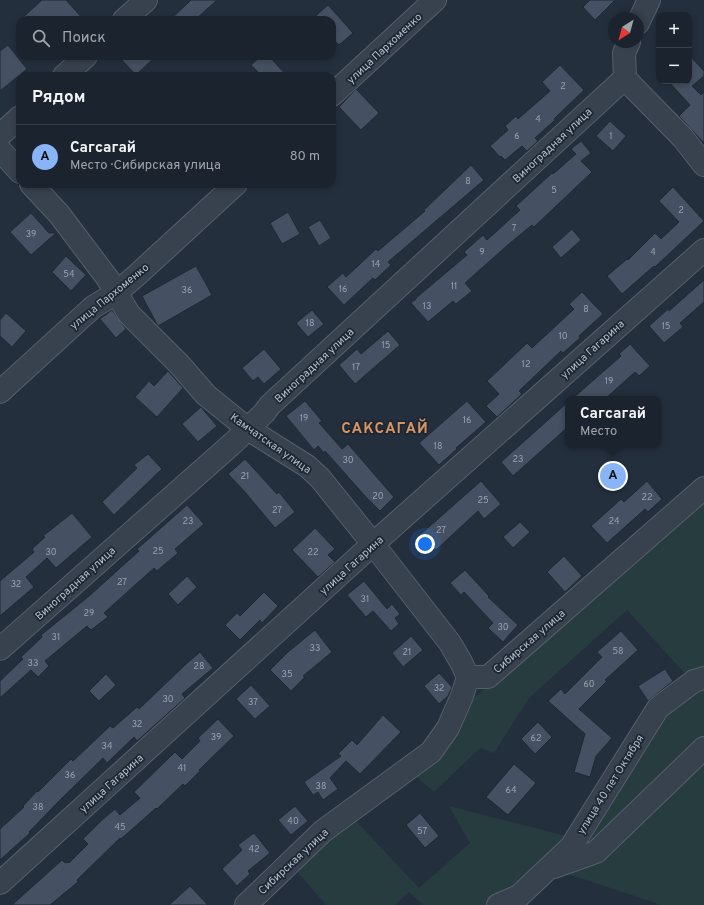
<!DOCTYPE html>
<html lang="ru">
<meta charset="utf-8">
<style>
body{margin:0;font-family:Overpass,sans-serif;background:#242b36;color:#f1f3f6}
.controls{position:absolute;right:12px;top:12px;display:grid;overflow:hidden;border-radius:8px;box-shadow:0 2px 6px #0003}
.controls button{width:36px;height:36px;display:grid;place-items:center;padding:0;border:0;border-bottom:1px solid #39404a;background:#1b232e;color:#f1f3f6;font:20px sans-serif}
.compass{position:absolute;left:608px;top:12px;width:36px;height:36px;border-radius:50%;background:#1b232e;box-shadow:0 2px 6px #0003;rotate:216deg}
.you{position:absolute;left:425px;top:544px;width:14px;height:14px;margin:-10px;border:3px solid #fff;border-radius:50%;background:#1a73e8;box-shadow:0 0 0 6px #1a73e833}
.badge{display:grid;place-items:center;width:26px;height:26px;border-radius:50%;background:#8ab4f8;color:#111;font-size:13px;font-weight:700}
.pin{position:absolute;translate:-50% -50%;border:2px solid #fff;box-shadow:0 1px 4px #0006}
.popup{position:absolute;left:565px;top:396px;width:96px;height:52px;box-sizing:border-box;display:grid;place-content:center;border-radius:8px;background:#1b232e;filter:drop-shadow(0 1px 3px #0005);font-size:13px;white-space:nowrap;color:#a0a4aa}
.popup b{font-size:15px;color:#f1f3f6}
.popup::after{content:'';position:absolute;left:50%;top:100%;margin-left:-8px;border:8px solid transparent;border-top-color:#1b232e}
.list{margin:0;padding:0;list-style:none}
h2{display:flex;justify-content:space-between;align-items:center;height:52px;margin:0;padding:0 16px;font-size:17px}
h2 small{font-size:13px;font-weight:400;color:#a0a4aa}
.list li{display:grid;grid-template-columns:26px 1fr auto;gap:12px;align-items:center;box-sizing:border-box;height:64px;padding:0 16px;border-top:1px solid #39404a}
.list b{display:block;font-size:15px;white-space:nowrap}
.list p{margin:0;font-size:13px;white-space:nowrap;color:#a0a4aa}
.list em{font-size:13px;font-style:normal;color:#a0a4aa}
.icon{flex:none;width:22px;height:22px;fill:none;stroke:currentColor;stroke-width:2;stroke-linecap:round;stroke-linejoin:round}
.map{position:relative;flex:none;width:704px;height:905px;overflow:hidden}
.search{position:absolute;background:#1b232e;box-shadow:0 2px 6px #0003;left:16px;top:16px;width:320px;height:44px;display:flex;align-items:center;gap:10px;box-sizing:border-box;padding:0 14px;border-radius:12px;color:#a0a4aa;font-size:15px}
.panel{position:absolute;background:#1b232e;box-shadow:0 2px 6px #0003;left:16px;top:72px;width:320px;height:116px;border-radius:12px}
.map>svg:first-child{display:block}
.green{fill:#263c3f}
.building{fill:#455162;stroke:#1f2835}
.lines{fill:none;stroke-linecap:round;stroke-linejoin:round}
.minor-casing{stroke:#565f6c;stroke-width:24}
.minor{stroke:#38414e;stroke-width:22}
.labels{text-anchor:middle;stroke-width:3.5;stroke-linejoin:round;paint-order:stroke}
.number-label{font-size:9px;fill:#98a1af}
.street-label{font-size:11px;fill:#b4bcc9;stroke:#1d2633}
.district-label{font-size:15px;font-weight:bold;letter-spacing:1px;fill:#d59563;stroke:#1d2633}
</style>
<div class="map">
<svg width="704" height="905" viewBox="0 0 704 905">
<rect width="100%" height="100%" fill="#242f3e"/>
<path class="green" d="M 704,499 L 704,905 L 658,905 L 656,903 L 565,873 L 579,848 L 690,679 L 627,610 L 529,698 L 494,753 L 480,748 L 434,792 L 415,775 L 467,704 Z
M 449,806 L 570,837 L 542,865 L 486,905 L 423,905 L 409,892 L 395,905 L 326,905 L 294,868 L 354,819 L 419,888 L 470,843 Z"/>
<path class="building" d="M 42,0 L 66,0 L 84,20 L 20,20 Z
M 191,0 L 217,0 L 195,20 L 170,20 Z
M 590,0 L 615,0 L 595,20 L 583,7 Z
M 328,5 L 353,33 L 339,45 L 332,38 L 332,20 L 311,20 Z
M 8,45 L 27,69 L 0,91 L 0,51 Z
M 689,55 L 704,71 L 704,76 L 692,86 L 701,95 L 704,92 L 704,143 L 679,116 L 690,105 L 668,81 L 687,81 L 689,83 Z
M 118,56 L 156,56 L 136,75 Z
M 261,56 L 269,56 L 287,76 L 262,76 L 251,65 Z
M 560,65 L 584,90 L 554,119 L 555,120 L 535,138 L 538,141 L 527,151 L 522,146 L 505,160 L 501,156 L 500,157 L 490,146 L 508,130 L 505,126 L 516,116 L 518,119 L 550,91 L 542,82 Z
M 356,89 L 379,113 L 361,130 L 339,107 Z
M 610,121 L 626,136 L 613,151 L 596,136 Z
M 581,141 L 591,153 L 581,161 L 592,172 L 534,227 L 532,225 L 509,244 L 465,283 L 472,291 L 456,304 L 453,301 L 428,322 L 411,303 L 416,299 L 416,298 L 467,255 L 464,252 L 483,235 L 487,240 L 520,210 L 516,206 L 552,173 L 553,174 L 576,154 L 571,149 Z
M 471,165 L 484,180 L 388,262 L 391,265 L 375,280 L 373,278 L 344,305 L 327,287 L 343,273 L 346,277 L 376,249 L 378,251 L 425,211 L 424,210 Z
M 673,187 L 704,221 L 655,267 L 654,266 L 622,294 L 607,276 L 627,259 L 628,260 L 655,233 L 661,239 L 679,222 L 659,201 Z
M 288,212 L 300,234 L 282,244 L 270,223 Z
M 31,213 L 49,233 L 56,233 L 31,255 L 10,232 Z
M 320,220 L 331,238 L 319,246 L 308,227 Z
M 572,229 L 581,240 L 561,258 L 552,247 Z
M 66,256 L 86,275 L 71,291 L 52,272 Z
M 196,266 L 212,295 L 158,326 L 142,296 Z
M 704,280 L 704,302 L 680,323 L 683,327 L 664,343 L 649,326 L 668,309 L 669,311 Z
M 582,292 L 603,314 L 579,336 L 580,338 L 563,353 L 561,351 L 519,391 L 522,394 L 497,417 L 486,406 L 499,394 L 487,381 L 527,343 L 532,348 L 574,309 L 569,304 Z
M 112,310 L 126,329 L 116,338 L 100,319 Z
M 312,310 L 324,324 L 308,337 L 296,323 Z
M 6,313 L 26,331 L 12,347 L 0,336 L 0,320 Z
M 388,331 L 400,345 L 355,384 L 339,365 L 357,349 L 361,354 Z
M 630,344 L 650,366 L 639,376 L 635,372 L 605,399 L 572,399 L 621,356 L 619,354 Z
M 264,349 L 281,369 L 264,384 L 258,377 L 253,381 L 242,368 Z
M 168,371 L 183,388 L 157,417 L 135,397 L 149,381 L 154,386 Z
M 305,401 L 322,421 L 319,423 L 342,449 L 348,444 L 394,497 L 380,511 L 365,496 L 325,451 L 324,453 L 318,446 L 314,450 L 286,416 Z
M 467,401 L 486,422 L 456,448 L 457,449 L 439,465 L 419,443 Z
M 568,402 L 568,427 L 513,476 L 501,462 Z
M 201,407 L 217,426 L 198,442 L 182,424 Z
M 148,454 L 162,469 L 114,515 L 102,502 L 137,468 L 134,465 Z
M 245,459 L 277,494 L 279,492 L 295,512 L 275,528 L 245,492 L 228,474 Z
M 481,481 L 501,504 L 484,519 L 478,511 L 436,550 L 421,534 Z
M 647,481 L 662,499 L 648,512 L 645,509 L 607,543 L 591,526 L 621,499 L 624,502 Z
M 187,505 L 204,524 L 175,549 L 178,553 L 157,571 L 154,568 L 104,613 L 108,617 L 91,630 L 87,626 L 45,661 L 49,666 L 38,677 L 31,670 L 0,698 L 0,681 L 23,659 L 21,657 L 42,637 L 41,635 L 88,597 L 139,551 L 137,549 Z
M 72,513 L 92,537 L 56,568 L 47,558 L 26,577 L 34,587 L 0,616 L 0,581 L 34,552 L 32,549 L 45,537 L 43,536 Z
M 520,522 L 530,532 L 513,548 L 503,537 Z
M 315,528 L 335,549 L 328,555 L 335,562 L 318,577 L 292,550 Z
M 564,556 L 582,576 L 565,592 L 547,572 Z
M 465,570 L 489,596 L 488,597 L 518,625 L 503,642 L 488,628 L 493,623 L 464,592 L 461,595 L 450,583 Z
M 187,576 L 197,587 L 178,605 L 168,594 Z
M 364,581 L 387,609 L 392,604 L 400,614 L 395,618 L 399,624 L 391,631 L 373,611 L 366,617 L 347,595 Z
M 264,592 L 278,606 L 262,623 L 260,620 L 240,640 L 225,625 L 237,613 L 240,616 Z
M 315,630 L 332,652 L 303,676 L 305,677 L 291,691 L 270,670 L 288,652 Z
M 621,631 L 638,650 L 605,680 L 607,681 L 579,709 L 612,738 L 596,756 L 590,777 L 574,772 L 585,734 L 548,701 L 561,689 L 565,694 L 602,657 L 597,652 Z
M 411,636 L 423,650 L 403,667 L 392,653 Z
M 200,652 L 213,668 L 182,694 L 185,698 L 137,741 L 134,737 L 107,763 L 103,758 L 60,800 L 29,832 L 30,833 L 0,860 L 0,829 L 24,807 L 23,806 L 37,791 L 38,792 L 71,759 L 73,761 L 110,726 L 113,728 L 137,707 L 139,709 L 185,665 Z
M 665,669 L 673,681 L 648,701 L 638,686 Z
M 439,673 L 452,687 L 448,696 L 439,704 L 424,686 Z
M 106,674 L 116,685 L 99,701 L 89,691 Z
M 251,685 L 270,706 L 255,719 L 236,699 Z
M 383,715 L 401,732 L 360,774 L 346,761 L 330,778 L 338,789 L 323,800 L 318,792 L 313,795 L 304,782 L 341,756 L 338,754 L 352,740 L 357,745 Z
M 218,719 L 234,736 L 199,770 L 200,771 L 185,786 L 183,784 L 157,809 L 156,808 L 121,839 L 120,838 L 77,880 L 78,882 L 50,905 L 12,905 L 62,860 L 65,863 L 67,862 L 69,863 L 88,844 L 83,839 L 102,820 L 115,809 L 120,815 L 140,798 L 134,792 L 175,752 L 182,759 L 200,741 L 198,738 Z
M 538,722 L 552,737 L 535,754 L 521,739 Z
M 514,764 L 536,783 L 508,815 L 486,797 Z
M 295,806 L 308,821 L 291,835 L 278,820 Z
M 420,813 L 439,836 L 425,848 L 406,825 Z
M 254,833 L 270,853 L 248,871 L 250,874 L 237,886 L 222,869 L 242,850 L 238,845 Z
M 190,886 L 208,905 L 169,905 Z"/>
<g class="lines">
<g class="minor-casing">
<path id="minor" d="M 124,20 L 146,0
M 638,23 L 649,0
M 629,42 L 624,53 L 625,78 L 634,88 L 683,138 L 704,165
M 64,76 L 86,56
M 332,95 L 435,0
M 0,135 L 20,117
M 0,150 L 20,172
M 31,184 L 59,214 L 108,279 L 129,314 L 179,364 L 206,395 L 248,429 L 307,466 L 320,478 L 373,544 L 450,643 L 461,662 L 468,677
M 0,392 L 93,307 L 116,293 L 137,275 L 236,184
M 0,649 L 233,443 L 264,413 L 270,405 L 625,78
M 468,677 L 488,677 L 704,488
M 554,867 L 596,852 L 704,748
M 0,883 L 373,544 L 704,250
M 246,905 L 323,831 L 431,752 L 448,728 L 462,696 L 468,677
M 498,905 L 519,896 L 571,847 L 658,708 L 694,681 L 704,678"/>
</g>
<use href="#minor" class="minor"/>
</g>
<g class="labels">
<g class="number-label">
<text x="563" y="89">2</text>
<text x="538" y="122">4</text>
<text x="517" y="139">6</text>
<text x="611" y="139">1</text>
<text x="468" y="184">8</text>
<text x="554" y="193">5</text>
<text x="681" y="213">2</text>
<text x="514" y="231">7</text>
<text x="31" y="237">39</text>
<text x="482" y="255">9</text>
<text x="653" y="255">4</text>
<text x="376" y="267">14</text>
<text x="69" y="277">54</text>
<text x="454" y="289">11</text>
<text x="343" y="292">16</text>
<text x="187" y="293">36</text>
<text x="427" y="309">13</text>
<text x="586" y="312">8</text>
<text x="310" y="326">18</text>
<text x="666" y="329">15</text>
<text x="563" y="339">10</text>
<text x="386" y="348">15</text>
<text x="526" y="367">12</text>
<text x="356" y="370">17</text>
<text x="609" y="384">19</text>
<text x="304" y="421">19</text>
<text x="467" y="423">16</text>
<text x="438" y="449">18</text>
<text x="518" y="462">23</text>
<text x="348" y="463">30</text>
<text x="245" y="479">21</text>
<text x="378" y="499">20</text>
<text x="647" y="500">22</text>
<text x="483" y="503">25</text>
<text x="277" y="513">27</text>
<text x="188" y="524">23</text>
<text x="614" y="524">24</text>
<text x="441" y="533">27</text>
<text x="158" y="554">25</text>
<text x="51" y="555">30</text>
<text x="313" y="555">22</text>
<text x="122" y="585">27</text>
<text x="16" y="587">32</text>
<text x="365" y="602">31</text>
<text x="89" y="616">29</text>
<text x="503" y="630">30</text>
<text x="56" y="640">31</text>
<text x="315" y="651">33</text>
<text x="618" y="654">58</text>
<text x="407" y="655">21</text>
<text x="33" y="666">33</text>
<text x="199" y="669">28</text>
<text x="287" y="677">35</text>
<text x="589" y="687">60</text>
<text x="439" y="691">32</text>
<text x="168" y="702">30</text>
<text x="253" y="705">37</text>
<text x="137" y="727">32</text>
<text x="216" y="740">39</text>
<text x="536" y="741">62</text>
<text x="107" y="749">34</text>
<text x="182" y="771">41</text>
<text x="70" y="778">36</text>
<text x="321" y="789">38</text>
<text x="511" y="793">64</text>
<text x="38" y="810">38</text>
<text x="293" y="824">40</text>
<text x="120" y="830">45</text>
<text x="422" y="834">57</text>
<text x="254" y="852">42</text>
</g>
<g class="street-label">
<text transform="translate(384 48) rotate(-43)" y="4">улица Пархоменко</text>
<text transform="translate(552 145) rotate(-43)" y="4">Виноградная улица</text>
<text transform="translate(109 296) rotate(-39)" y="4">улица Пархоменко</text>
<text transform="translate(592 349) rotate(-42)" y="4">улица Гагарина</text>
<text transform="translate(314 365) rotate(-43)" y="4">Виноградная улица</text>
<text transform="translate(271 443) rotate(35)" y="4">Камчатская улица</text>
<text transform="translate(351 565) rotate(-42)" y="4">улица Гагарина</text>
<text transform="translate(75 583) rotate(-42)" y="4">Виноградная улица</text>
<text transform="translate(529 641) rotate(-41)" y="4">Сибирская улица</text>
<text transform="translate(111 783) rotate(-42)" y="4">улица Гагарина</text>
<text transform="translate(610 784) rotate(-58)" y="4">улица 40 лет Октября</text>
<text transform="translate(293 861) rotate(-43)" y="4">Сибирская улица</text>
</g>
<g class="district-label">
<text x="385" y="433">САКСАГАЙ</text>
</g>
</g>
</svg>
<div class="controls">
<button>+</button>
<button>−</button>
</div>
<svg class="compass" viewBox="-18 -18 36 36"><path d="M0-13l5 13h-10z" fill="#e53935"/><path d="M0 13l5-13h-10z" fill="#a0a4aa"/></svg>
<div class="you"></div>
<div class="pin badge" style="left:613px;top:476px">A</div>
<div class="popup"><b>Сагсагай</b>Место</div>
<div class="search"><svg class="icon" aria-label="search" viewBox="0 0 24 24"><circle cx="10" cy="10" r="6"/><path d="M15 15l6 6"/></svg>Поиск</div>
<section class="panel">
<h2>Рядом<small></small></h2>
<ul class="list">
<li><span class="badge">A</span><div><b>Сагсагай</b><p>Место · Сибирская улица</p></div><em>80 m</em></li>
</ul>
</section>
</div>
